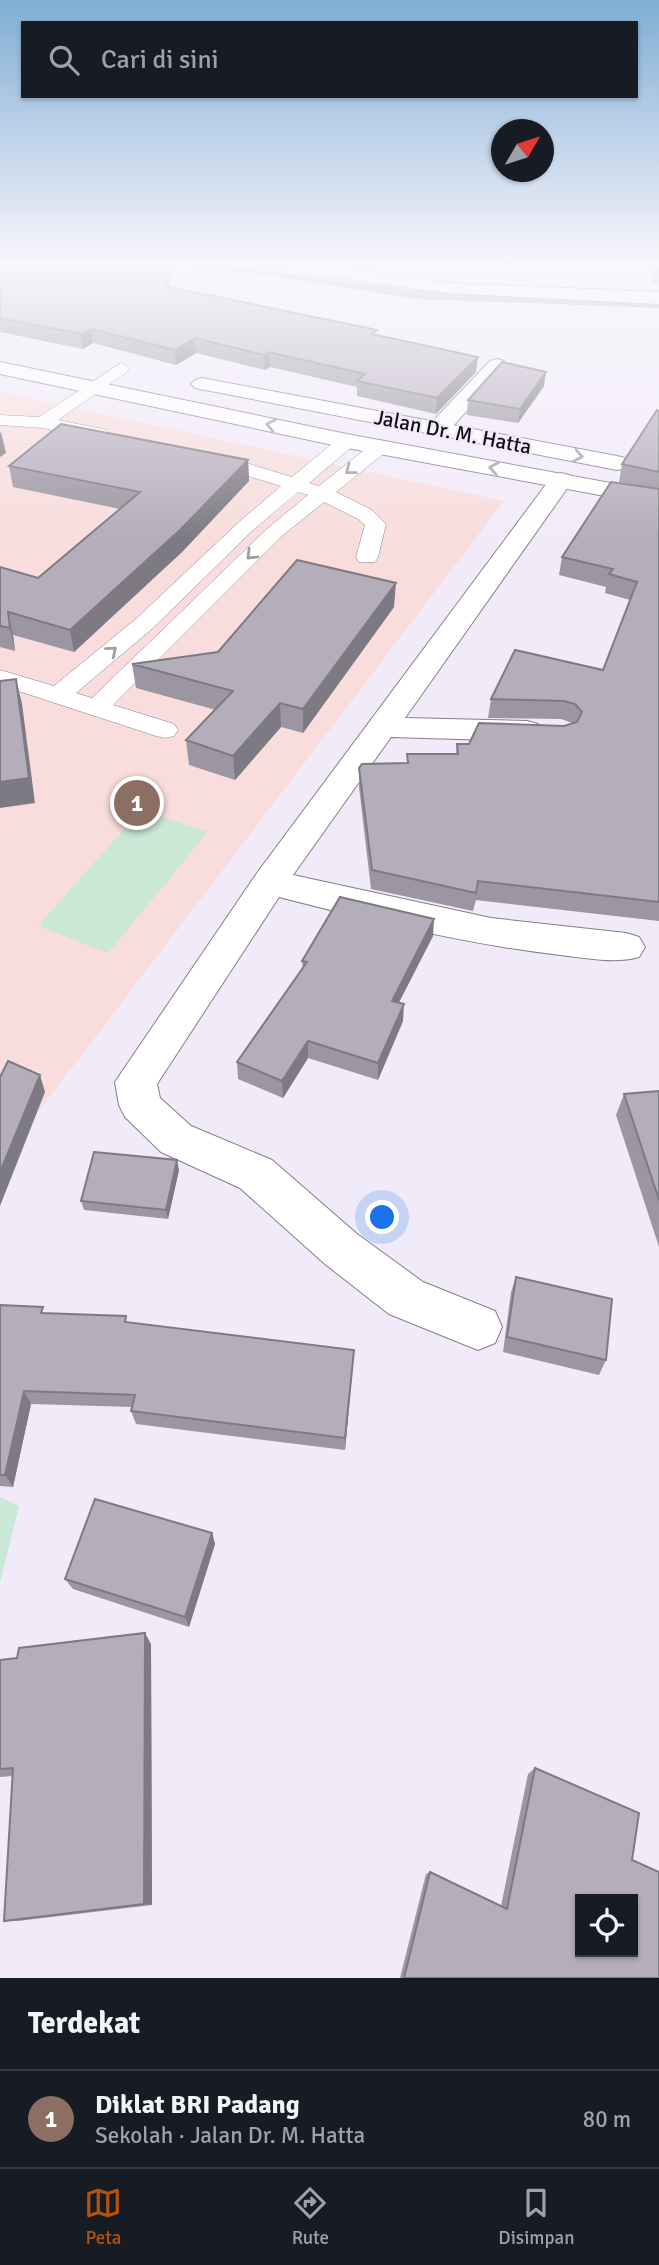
<!DOCTYPE html>
<html lang="id">
<meta charset="utf-8">
<style>
body{margin:0;font-family:Signika,sans-serif;background:#242831;color:#f1f3f6}
.controls{position:absolute;right:21px;bottom:21px;display:grid;overflow:hidden;border-radius:0px;box-shadow:0 2px 5px #0004}
.controls button{width:63px;height:63px;display:grid;place-items:center;padding:0;border:0;border-bottom:2px solid #363941;background:#171b24;color:#f1f3f6;font:35px sans-serif}
.compass{position:absolute;left:491px;top:119px;width:63px;height:63px;border-radius:50%;background:#171b24;box-shadow:0 2px 5px #0004;rotate:51deg}
.you{position:absolute;left:383px;top:1218px;width:24px;height:24px;margin:-18px;border:5px solid #fff;border-radius:50%;background:#1a73e8;box-shadow:0 0 0 10px #1a73e833}
.badge{display:grid;place-items:center;width:46px;height:46px;border-radius:50%;background:#b45309;color:#fff;font-size:23px;font-weight:700}
.pin{position:absolute;translate:-50% -50%;border:4px solid #fff;box-shadow:0 2px 7px #0006}
.list{margin:0;padding:0;list-style:none}
h2{display:flex;justify-content:space-between;align-items:center;height:91px;margin:0;padding:0 28px;font-size:30px}
h2 small{font-size:23px;font-weight:400;color:#9ea1a6}
.list li{display:grid;grid-template-columns:46px 1fr auto;gap:21px;align-items:center;box-sizing:border-box;height:98px;padding:0 28px;border-top:2px solid #363941}
.list b{display:block;font-size:26px;white-space:nowrap}
.list p{margin:0;font-size:23px;white-space:nowrap;color:#9ea1a6}
.list em{font-size:23px;font-style:normal;color:#9ea1a6}
.icon{flex:none;width:38px;height:38px;fill:none;stroke:currentColor;stroke-width:2;stroke-linecap:round;stroke-linejoin:round}
.map{position:relative;flex:none;width:659px;height:1978px;overflow:hidden}
.search{position:absolute;background:#171b24;box-shadow:0 2px 5px #0004;left:21px;right:21px;top:21px;height:77px;display:flex;align-items:center;gap:18px;box-sizing:border-box;padding:0 24px;border-radius:0px;color:#9ea1a6;font-size:26px}
.sheet{height:189px;background:#171b24}
nav{display:flex;justify-content:space-around;align-items:center;box-sizing:border-box;height:98px;border-top:2px solid #363941;background:#171b24;font-size:19px;color:#9ea1a6}
nav a{display:grid;justify-items:center;gap:4px}
nav .on{color:#b45309}
.map>svg:first-child{display:block}
.education{fill:#f8dddc}
.green{fill:#cae8d6}
.water{fill:#85a3b7}
.lines{fill:none;stroke-linecap:round;stroke-linejoin:round}
.service-casing{stroke:#847e8a;stroke-width:1}
.minor-casing{stroke:#847e8a;stroke-width:2}
.tertiary-casing{stroke:#847e8a;stroke-width:2}
.secondary-casing{stroke:#847e8a;stroke-width:2}
.service{fill:#fff;fill-rule:evenodd}
.minor{fill:#fff;fill-rule:evenodd}
.tertiary{fill:#fff;fill-rule:evenodd}
.secondary{fill:#fff;fill-rule:evenodd}
.wall{fill:#9b96a1}
.shaded-wall{fill:#7e7a83}
.building{fill:#b4aebb;stroke:#7e7a83;stroke-width:2;fill-rule:evenodd}
.oneway{stroke:#a1a0a1}
.labels{text-anchor:middle;stroke-width:5;stroke-linejoin:round;paint-order:stroke}
.far-street-label{font-size:21px;fill:#131115;stroke:#f1ebf9}
</style>
<div class="map">
<svg width="659" height="1978" viewBox="0 0 659 1978">
<rect width="100%" height="100%" fill="#f1ebf9"/>
<path class="education" d="M 0,392 L 504,501 L 33,1119 L 0,1106 Z"/>
<path class="green" d="M 141,810 L 208,832 L 108,953 L 38,926 Z
M 0,1497 L 19,1506 L 0,1583 Z"/>
<path class="water" d="M 143,263 L 204,263 L 417,290 L 659,300 L 659,308 L 418,299 L 259,274 Z"/>
<g class="lines">
<g class="service-casing">
<path id="service" d="M 121,363 L 129,368 L 127,372 L 58,420 L 107,430 L 109,434 L 107,438 L 100,440 L 43,428 L 0,425 L 0,415 L 39,417 Z
M 347,435 L 356,441 L 354,445 L 309,483 L 319,486 L 373,443 L 387,443 L 389,447 L 387,451 L 336,492 L 372,510 L 386,524 L 378,557 L 375,562 L 359,562 L 356,557 L 365,525 L 358,519 L 324,502 L 282,536 L 113,705 L 174,724 L 178,730 L 174,736 L 165,738 L 156,736 L 0,685 L 0,670 L 54,686 L 137,618 L 239,522 L 281,486 L 202,462 L 200,458 L 202,454 L 216,454 L 292,477 L 340,437 ZM 298,492 L 308,495 L 268,528 L 92,698 L 76,693 L 153,628 L 253,530 Z"/>
</g>
<g class="minor-casing">
<path id="minor" d="M 497,359 L 504,361 L 507,365 L 504,369 L 446,434 L 430,434 L 427,429 L 430,424 L 490,361 Z
M 561,473 L 569,475 L 573,480 L 405,718 L 527,721 L 538,724 L 543,731 L 538,738 L 527,741 L 391,737 L 293,875 L 491,918 L 626,933 L 639,937 L 645,947 L 639,957 C 615,964 586,958 560,955 C 465,944 372,921 279,897 L 157,1084 L 160,1098 L 191,1126 L 272,1160 L 357,1234 L 423,1282 L 495,1311 L 502,1327 L 495,1343 L 478,1350 L 389,1314 L 325,1264 L 240,1188 L 161,1152 L 125,1117 L 119,1105 L 115,1082 L 257,873 L 553,475 Z"/>
</g>
<g class="tertiary-casing">
<path id="tertiary" d="M 261,263 L 308,263 L 448,283 L 659,292 L 659,304 L 448,293 L 270,268 Z"/>
</g>
<g class="secondary-casing">
<path id="secondary" d="M 0,362 L 347,434 L 659,492 L 659,506 L 347,448 L 0,374 Z
M 202,378 L 617,456 L 625,458 L 629,463 L 625,468 L 617,470 L 195,388 L 191,384 L 195,380 Z"/>
</g>
<use href="#service" class="service"/>
<use href="#minor" class="minor"/>
<use href="#tertiary" class="tertiary"/>
<use href="#secondary" class="secondary"/>
</g>
<path class="wall" d="M 0,263 L 173,263 L 169,287 L 377,335 L 476,372 L 436,414 L 357,396 L 357,387 L 270,367 L 265,370 L 196,353 L 176,365 L 93,343 L 83,349 L 0,332 Z
M 659,263 L 659,283 L 651,283 L 653,270 Z
M 544,386 L 518,423 L 467,415 L 468,400 Z
M 659,411 L 659,921 L 476,900 L 473,911 L 371,889 L 359,787 L 359,768 L 407,763 L 407,754 L 456,754 L 457,744 L 469,744 L 564,726 L 572,723 L 561,719 L 488,718 L 491,699 L 603,670 L 630,600 L 605,593 L 606,587 L 559,575 L 562,557 L 646,487 L 619,482 L 622,464 Z
M 248,460 L 249,481 L 182,552 L 74,652 L 13,635 L 15,651 L 0,647 L 0,567 L 38,578 L 120,509 L 13,487 L 9,466 Z
M 394,607 L 303,733 L 281,727 L 235,780 L 189,765 L 186,740 L 216,710 L 136,688 L 132,664 L 218,652 Z
M 433,936 L 399,1002 L 403,1021 L 378,1080 L 308,1058 L 283,1098 L 238,1079 L 237,1062 L 303,969 L 302,961 Z
M 659,1091 L 659,1247 L 616,1115 L 624,1094 Z
M 179,1170 L 168,1219 L 84,1210 L 81,1201 Z
M 516,1277 L 606,1360 L 599,1375 L 503,1352 L 511,1292 Z
M 0,1305 L 46,1313 L 354,1350 L 345,1450 L 136,1424 L 131,1411 L 132,1407 L 31,1404 L 13,1487 L 0,1486 Z
M 212,1533 L 215,1544 L 189,1627 L 73,1589 L 65,1579 Z
M 151,1644 L 152,1905 L 18,1921 L 4,1921 L 13,1776 L 0,1777 L 0,1660 Z
M 535,1768 L 632,1860 L 659,1978 L 400,1978 L 426,1874 L 430,1872 L 501,1906 L 528,1774 Z"/>
<path class="shaded-wall" d="M 169,263 L 173,263 L 167,300 L 165,286 Z
M 91,329 L 93,343 L 83,349 L 81,334 Z
M 195,338 L 196,353 L 176,365 L 175,350 Z
M 269,352 L 270,367 L 265,370 L 264,355 Z
M 478,357 L 476,372 L 436,414 L 437,398 Z
M 546,372 L 544,386 L 518,423 L 520,409 Z
M 1,432 L 6,453 L 0,457 L 0,433 Z
M 248,460 L 249,481 L 182,552 L 74,652 L 70,630 Z
M 396,583 L 394,607 L 303,733 L 303,709 Z
M 8,612 L 13,635 L 15,651 L 10,628 Z
M 16,679 L 22,704 L 35,803 L 0,808 L 0,782 Z
M 280,703 L 281,727 L 235,780 L 233,756 Z
M 434,919 L 433,936 L 391,1018 L 392,1001 Z
M 404,1004 L 403,1021 L 378,1080 L 378,1063 Z
M 308,1041 L 308,1058 L 283,1098 L 282,1081 Z
M 40,1075 L 45,1092 L 0,1206 L 0,1172 Z
M 177,1160 L 179,1170 L 168,1219 L 166,1210 Z
M 354,1350 L 353,1364 L 345,1450 L 345,1438 Z
M 24,1391 L 31,1404 L 13,1487 L 5,1475 Z
M 212,1533 L 215,1544 L 189,1627 L 185,1617 Z
M 145,1633 L 151,1644 L 152,1905 L 144,1904 Z"/>
<path class="building" d="M 0,263 L 169,263 L 165,286 L 377,330 L 372,334 L 478,357 L 437,398 L 357,381 L 365,374 L 269,352 L 264,355 L 195,338 L 175,350 L 91,329 L 81,334 L 0,318 Z
M 656,263 L 659,263 L 659,271 L 653,270 Z
M 502,362 L 546,372 L 520,409 L 468,400 Z
M 657,410 L 659,411 L 659,472 L 622,464 Z
M 61,424 L 248,460 L 180,530 L 70,630 L 8,612 L 10,628 L 0,626 L 0,567 L 38,578 L 140,492 L 9,466 Z
M 611,482 L 659,489 L 659,902 L 478,881 L 476,893 L 372,870 L 359,768 L 362,764 L 408,763 L 407,754 L 458,754 L 457,744 L 469,744 L 479,723 L 564,726 L 577,722 L 582,712 L 575,704 L 564,701 L 491,699 L 515,650 L 603,670 L 637,582 L 609,574 L 613,569 L 562,557 Z
M 297,560 L 396,583 L 303,709 L 280,703 L 233,756 L 186,740 L 233,691 L 132,664 L 218,652 Z
M 16,679 L 29,778 L 0,782 L 0,681 Z
M 340,897 L 434,919 L 392,1001 L 404,1004 L 378,1063 L 308,1041 L 282,1081 L 237,1062 L 307,962 L 302,961 Z
M 8,1061 L 40,1075 L 0,1172 L 0,1077 Z
M 659,1091 L 659,1200 L 624,1094 Z
M 94,1152 L 177,1160 L 166,1210 L 81,1201 Z
M 516,1277 L 612,1299 L 606,1360 L 507,1337 Z
M 0,1305 L 43,1307 L 41,1313 L 126,1316 L 125,1322 L 354,1350 L 345,1438 L 131,1411 L 135,1395 L 24,1391 L 5,1475 L 0,1475 Z
M 95,1499 L 212,1533 L 185,1617 L 65,1579 Z
M 145,1633 L 144,1904 L 4,1921 L 13,1768 L 0,1769 L 0,1660 L 17,1658 L 19,1648 Z
M 535,1768 L 639,1813 L 632,1860 L 659,1872 L 659,1978 L 404,1978 L 430,1872 L 507,1909 ZM 580,1899 L 633,1899 L 633,1952 L 580,1952 Z"/>
<defs><path id="oneway-chevron" d="M-2-3.5L2.5 0L-2 3.5" fill="none" stroke-width="1.6" stroke-linecap="round" stroke-linejoin="round" transform="scale(1.75)"/></defs>
<g class="oneway">
<use href="#oneway-chevron" transform="translate(271 425) rotate(-168)"/>
<use href="#oneway-chevron" transform="translate(578 456) rotate(11)"/>
<use href="#oneway-chevron" transform="translate(494 468) rotate(-170)"/>
<use href="#oneway-chevron" transform="translate(350 470) rotate(142)"/>
<use href="#oneway-chevron" transform="translate(251 555) rotate(135)"/>
<use href="#oneway-chevron" transform="translate(112 651) rotate(-40)"/>
</g>
<linearGradient id="sky" x2="0" y2="1"><stop stop-color="#80add4"/><stop offset="0.49" stop-color="#f9f6fc"/><stop offset="1" stop-color="#f9f6fc" stop-opacity="0"/></linearGradient>
<rect width="659" height="540" fill="url(#sky)"/>
<g class="labels">
<g class="far-street-label">
<text transform="translate(453 432) rotate(11)" y="7">Jalan Dr. M. Hatta</text>
</g>
</g>
</svg>
<div class="controls">
<button><svg class="icon" aria-label="locate" viewBox="0 0 24 24"><circle cx="12" cy="12" r="6"/><path d="M12 2v4M12 18v4M2 12h4M18 12h4"/></svg></button>
</div>
<svg class="compass" viewBox="-18 -18 36 36"><path d="M0-13l5 13h-10z" fill="#e53935"/><path d="M0 13l5-13h-10z" fill="#9ea1a6"/></svg>
<div class="you"></div>
<div class="pin badge" style="left:137px;top:803px;background:#8d6e63">1</div>
<div class="search"><svg class="icon" aria-label="search" viewBox="0 0 24 24"><circle cx="10" cy="10" r="6"/><path d="M15 15l6 6"/></svg>Cari di sini</div>
</div>
<section class="sheet">
<h2>Terdekat<small></small></h2>
<ul class="list">
<li><span class="badge" style="background:#8d6e63">1</span><div><b>Diklat BRI Padang</b><p>Sekolah · Jalan Dr. M. Hatta</p></div><em>80 m</em></li>
</ul>
</section>
<nav>
<a class="on"><svg class="icon" aria-label="map" viewBox="0 0 24 24"><path d="M3 6l6-2 6 2 6-2v14l-6 2-6-2-6 2zM9 4v14M15 6v14"/></svg>Peta</a>
<a><svg class="icon" aria-label="directions" viewBox="0 0 24 24"><path d="M12 3l9 9-9 9-9-9zM9 14v-3h6M13 9l2 2-2 2"/></svg>Rute</a>
<a><svg class="icon" aria-label="saved" viewBox="0 0 24 24"><path d="M7 4h10v16l-5-4-5 4z"/></svg>Disimpan</a>
</nav>
